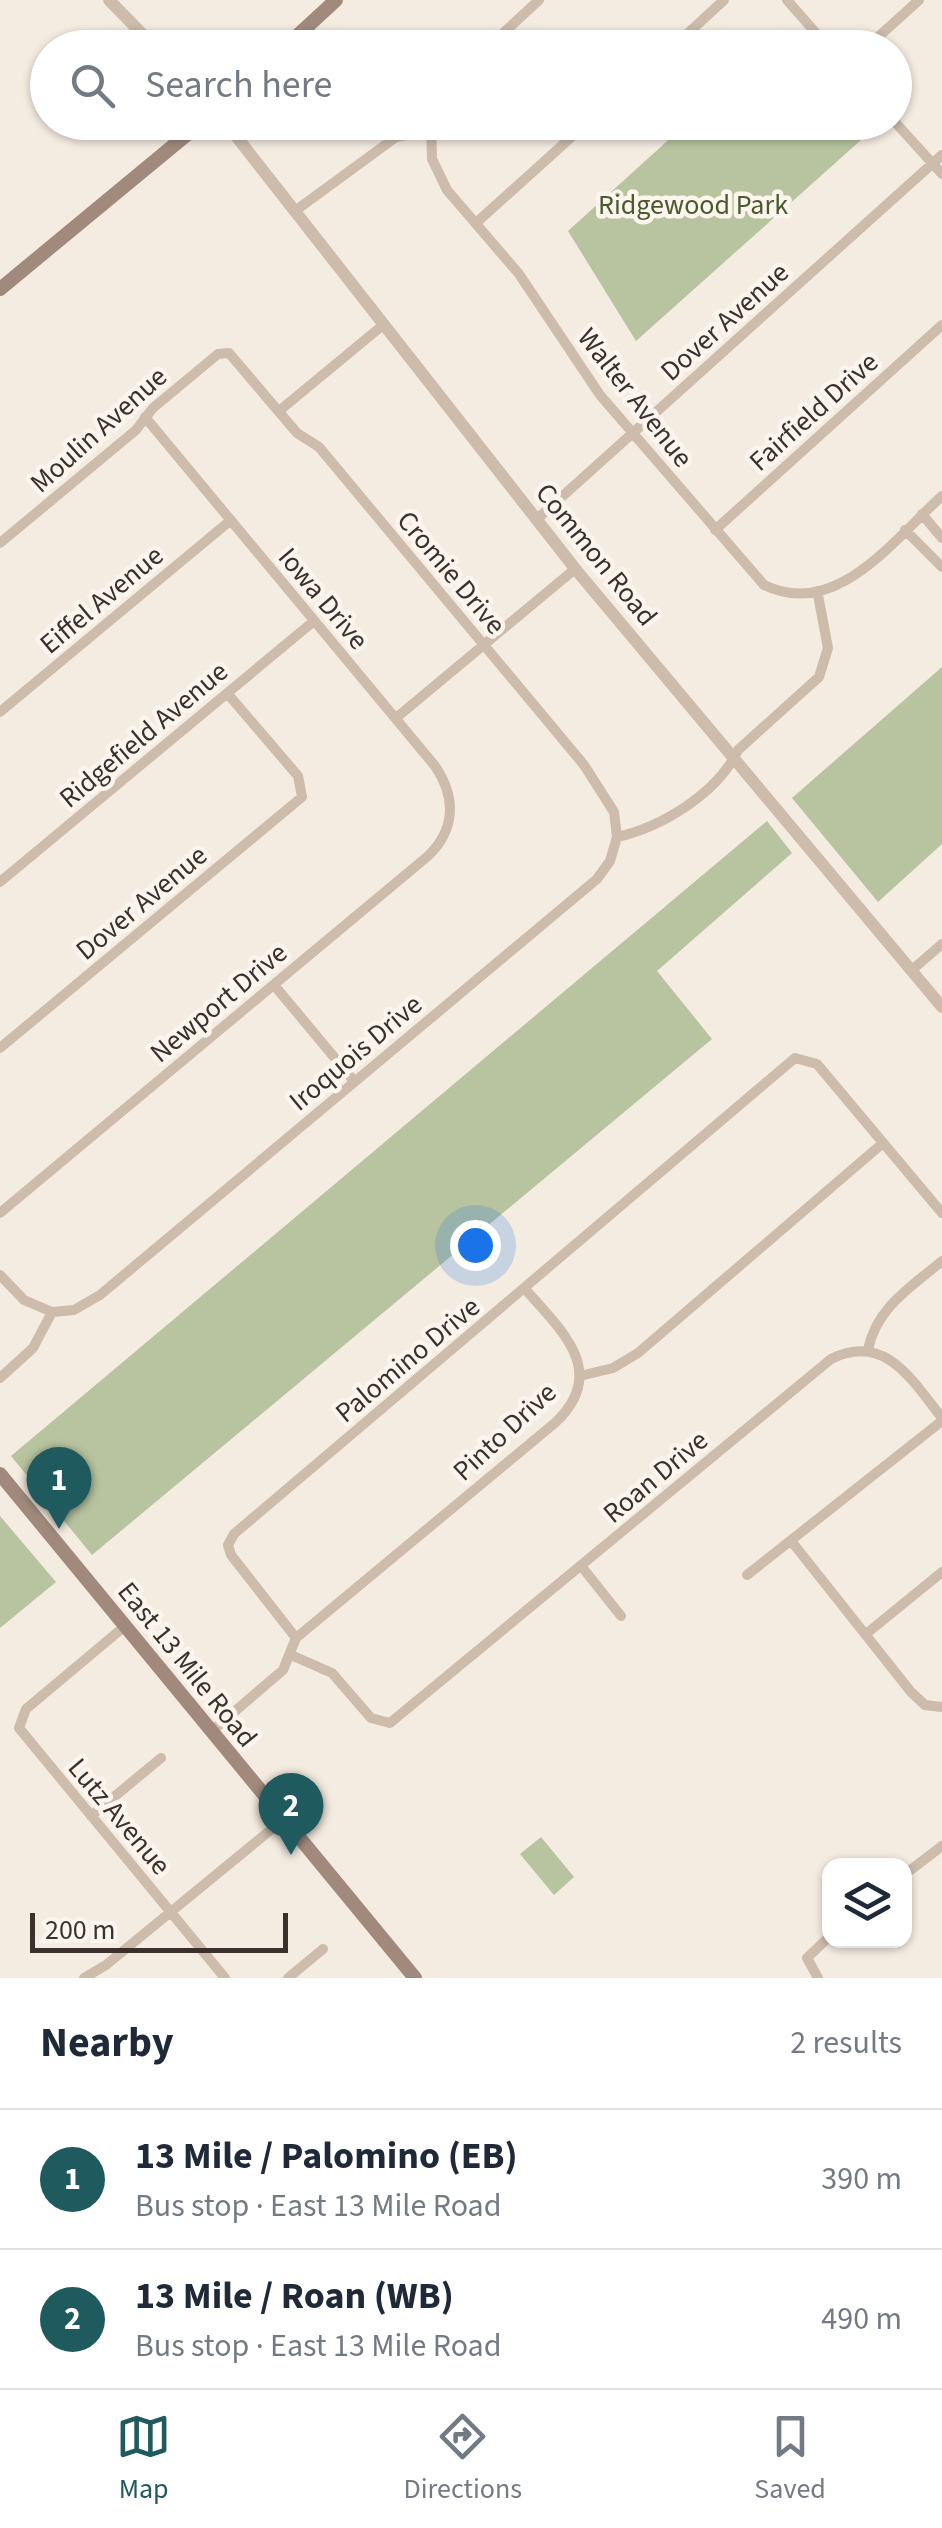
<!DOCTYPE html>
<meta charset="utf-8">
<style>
body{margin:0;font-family:"Source Sans 3",sans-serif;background:#f2f2f3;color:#1f2937}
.controls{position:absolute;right:30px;bottom:30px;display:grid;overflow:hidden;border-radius:20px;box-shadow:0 2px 8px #0004}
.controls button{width:90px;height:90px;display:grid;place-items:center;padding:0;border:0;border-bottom:2px solid #e0e1e3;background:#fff;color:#1f2937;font:50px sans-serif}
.scale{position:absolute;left:30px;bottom:25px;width:258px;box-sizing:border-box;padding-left:10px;border:5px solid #3b302b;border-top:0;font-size:28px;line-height:35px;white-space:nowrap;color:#3b302b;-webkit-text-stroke:8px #fbf5ee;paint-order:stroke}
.you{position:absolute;left:475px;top:1245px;width:35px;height:35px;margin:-25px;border:8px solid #fff;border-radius:50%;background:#1a73e8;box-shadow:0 0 0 15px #1a73e833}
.badge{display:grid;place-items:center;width:65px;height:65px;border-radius:50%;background:#1f5a5e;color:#fff;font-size:32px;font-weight:700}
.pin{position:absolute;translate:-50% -82px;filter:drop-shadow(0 2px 5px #0008)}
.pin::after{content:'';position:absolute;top:52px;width:35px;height:30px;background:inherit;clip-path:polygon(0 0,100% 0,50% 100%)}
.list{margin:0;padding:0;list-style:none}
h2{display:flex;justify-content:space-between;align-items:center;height:130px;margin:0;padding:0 40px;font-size:42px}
h2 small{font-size:32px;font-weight:400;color:#747a83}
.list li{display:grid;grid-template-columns:65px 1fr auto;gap:30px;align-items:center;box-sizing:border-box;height:140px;padding:0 40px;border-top:2px solid #e0e1e3}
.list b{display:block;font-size:38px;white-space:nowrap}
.list p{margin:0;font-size:32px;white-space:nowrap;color:#747a83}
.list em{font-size:32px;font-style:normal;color:#747a83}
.icon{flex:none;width:55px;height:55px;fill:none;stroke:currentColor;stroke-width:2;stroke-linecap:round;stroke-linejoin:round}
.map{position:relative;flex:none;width:942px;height:1978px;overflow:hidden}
.search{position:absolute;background:#fff;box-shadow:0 2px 8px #0004;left:30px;right:30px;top:30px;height:110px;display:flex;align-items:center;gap:25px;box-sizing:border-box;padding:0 35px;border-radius:55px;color:#747a83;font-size:38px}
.sheet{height:410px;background:#fff}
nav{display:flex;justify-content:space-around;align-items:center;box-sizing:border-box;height:140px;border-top:2px solid #e0e1e3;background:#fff;font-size:28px;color:#747a83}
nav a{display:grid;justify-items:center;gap:5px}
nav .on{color:#1f5a5e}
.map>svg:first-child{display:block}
.green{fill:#b8c4a0}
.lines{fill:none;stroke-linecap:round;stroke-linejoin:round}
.minor{stroke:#cdbbac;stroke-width:10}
.tertiary{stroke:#cdbbac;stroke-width:12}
.secondary{stroke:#a18a7d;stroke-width:14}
.labels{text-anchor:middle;stroke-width:9;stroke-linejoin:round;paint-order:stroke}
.park-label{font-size:28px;fill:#4a5a2e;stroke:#fbf5ee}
.street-label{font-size:28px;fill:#3b302b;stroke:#fbf5ee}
</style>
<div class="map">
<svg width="942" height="1978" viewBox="0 0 942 1978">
<rect width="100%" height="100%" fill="#f4ebe1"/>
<path class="green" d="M 687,123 L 880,123 L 636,341 L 568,231 Z
M 942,667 L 942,844 L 878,902 L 792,798 Z
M 767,821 L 792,853 L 657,971 L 712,1039 L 92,1555 L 11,1456 Z
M 0,1516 L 56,1582 L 0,1628 Z
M 541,1837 L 574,1877 L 554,1895 L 520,1854 Z"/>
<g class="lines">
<path class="minor" d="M 787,0 L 829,48
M 487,48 L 539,0
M 672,48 L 724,0
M 866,48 L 919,0
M 894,121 L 942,174
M 431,122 L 432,159 L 447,190 L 519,274 L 600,395 L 764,585 C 836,620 893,540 942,496
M 295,211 L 396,137 L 429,130
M 476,223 L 588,122
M 279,411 L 383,325
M 922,514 L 942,538
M 536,520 L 942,155
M 715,530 L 942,325
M 905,530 L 942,567
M 0,543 L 136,430 L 153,408 L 218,354 L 229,353 L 297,433 L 319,447 L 584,765 L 614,812 L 617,837
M 0,712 L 231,520
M 396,718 L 575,569
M 0,882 L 314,621
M 912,970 L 942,944
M 274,985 L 354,1081
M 0,1048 L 302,797 L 298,776 L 227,693
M 0,1213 L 428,856 C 456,829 456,797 435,766 L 145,417
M 0,1275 L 24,1300 L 52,1312
M 868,1350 C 876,1308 911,1287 942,1261
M 580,1376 L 613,1368 L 638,1353 L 883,1143
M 0,1378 L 33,1348 L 52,1312 L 74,1310 L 100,1295 L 597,879 L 610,861 L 617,837 C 662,827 718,793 738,750 L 819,677 L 828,648 L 818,595
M 792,1542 L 911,1692 L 925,1705 L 942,1707
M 582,1567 L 621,1616
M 747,1575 L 942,1421
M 125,1626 L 26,1709 L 19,1728 L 225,1978
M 866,1634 L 942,1572
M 296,1638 L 231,1555 L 228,1545 L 234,1534 L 795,1058 L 817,1064 L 942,1213
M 291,1655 L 332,1673 L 371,1718 L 390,1723 L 831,1359 C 885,1332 912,1380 942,1418
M 212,1731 L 283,1670 L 296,1638 L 556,1422 C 609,1371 561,1330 525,1289
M 91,1816 L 161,1758
M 904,1875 L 942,1846
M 84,1978 L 106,1965 L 284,1819
M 288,1978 L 323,1949
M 818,1978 L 807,1958 L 830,1936"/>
<path class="tertiary" d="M 109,0 L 156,48
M 225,122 L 577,571 L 942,1007"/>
<path class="secondary" d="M 284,48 L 336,0
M 0,289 L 202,122
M 0,1474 L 415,1978"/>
</g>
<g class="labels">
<g class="park-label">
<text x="693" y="214">Ridgewood Park</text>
</g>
<g class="street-label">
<text transform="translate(724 321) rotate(-42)" y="10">Dover Avenue</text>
<text transform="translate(636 397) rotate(52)" y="10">Walter Avenue</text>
<text transform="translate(813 411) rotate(-42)" y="10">Fairfield Drive</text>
<text transform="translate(98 429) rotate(-42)" y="10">Moulin Avenue</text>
<text transform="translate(597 554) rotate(51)" y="10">Common Road</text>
<text transform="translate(452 572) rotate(50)" y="10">Cromie Drive</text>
<text transform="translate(324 598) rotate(50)" y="10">Iowa Drive</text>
<text transform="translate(101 599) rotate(-40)" y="10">Eiffel Avenue</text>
<text transform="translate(143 734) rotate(-40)" y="10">Ridgefield Avenue</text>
<text transform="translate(141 902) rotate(-40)" y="10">Dover Avenue</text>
<text transform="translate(218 1002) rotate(-40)" y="10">Newport Drive</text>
<text transform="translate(355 1052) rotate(-40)" y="10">Iroquois Drive</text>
<text transform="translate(407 1359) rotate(-40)" y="10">Palomino Drive</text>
<text transform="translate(504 1431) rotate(-43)" y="10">Pinto Drive</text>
<text transform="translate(655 1476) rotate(-40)" y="10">Roan Drive</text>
<text transform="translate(188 1664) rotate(51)" y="10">East 13 Mile Road</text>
<text transform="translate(120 1816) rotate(50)" y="10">Lutz Avenue</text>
</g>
</g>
</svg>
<div class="controls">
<button><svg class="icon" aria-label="layers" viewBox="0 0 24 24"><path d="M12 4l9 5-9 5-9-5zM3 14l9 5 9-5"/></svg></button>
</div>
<div class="scale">200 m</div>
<div class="you"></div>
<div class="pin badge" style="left:59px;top:1529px">1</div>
<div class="pin badge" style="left:291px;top:1855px">2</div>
<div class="search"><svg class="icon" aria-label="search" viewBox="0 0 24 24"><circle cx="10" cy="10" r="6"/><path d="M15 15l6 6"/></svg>Search here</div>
</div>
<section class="sheet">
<h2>Nearby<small>2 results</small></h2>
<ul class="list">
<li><span class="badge">1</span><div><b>13 Mile / Palomino (EB)</b><p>Bus stop · East 13 Mile Road</p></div><em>390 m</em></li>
<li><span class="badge">2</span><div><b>13 Mile / Roan (WB)</b><p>Bus stop · East 13 Mile Road</p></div><em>490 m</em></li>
</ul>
</section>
<nav>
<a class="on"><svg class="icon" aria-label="map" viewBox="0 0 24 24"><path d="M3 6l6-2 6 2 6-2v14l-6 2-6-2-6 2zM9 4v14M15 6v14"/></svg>Map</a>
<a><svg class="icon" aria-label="directions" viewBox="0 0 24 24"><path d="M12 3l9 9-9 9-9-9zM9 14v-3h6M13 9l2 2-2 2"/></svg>Directions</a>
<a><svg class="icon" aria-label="saved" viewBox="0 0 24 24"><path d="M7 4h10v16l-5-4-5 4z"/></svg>Saved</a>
</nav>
